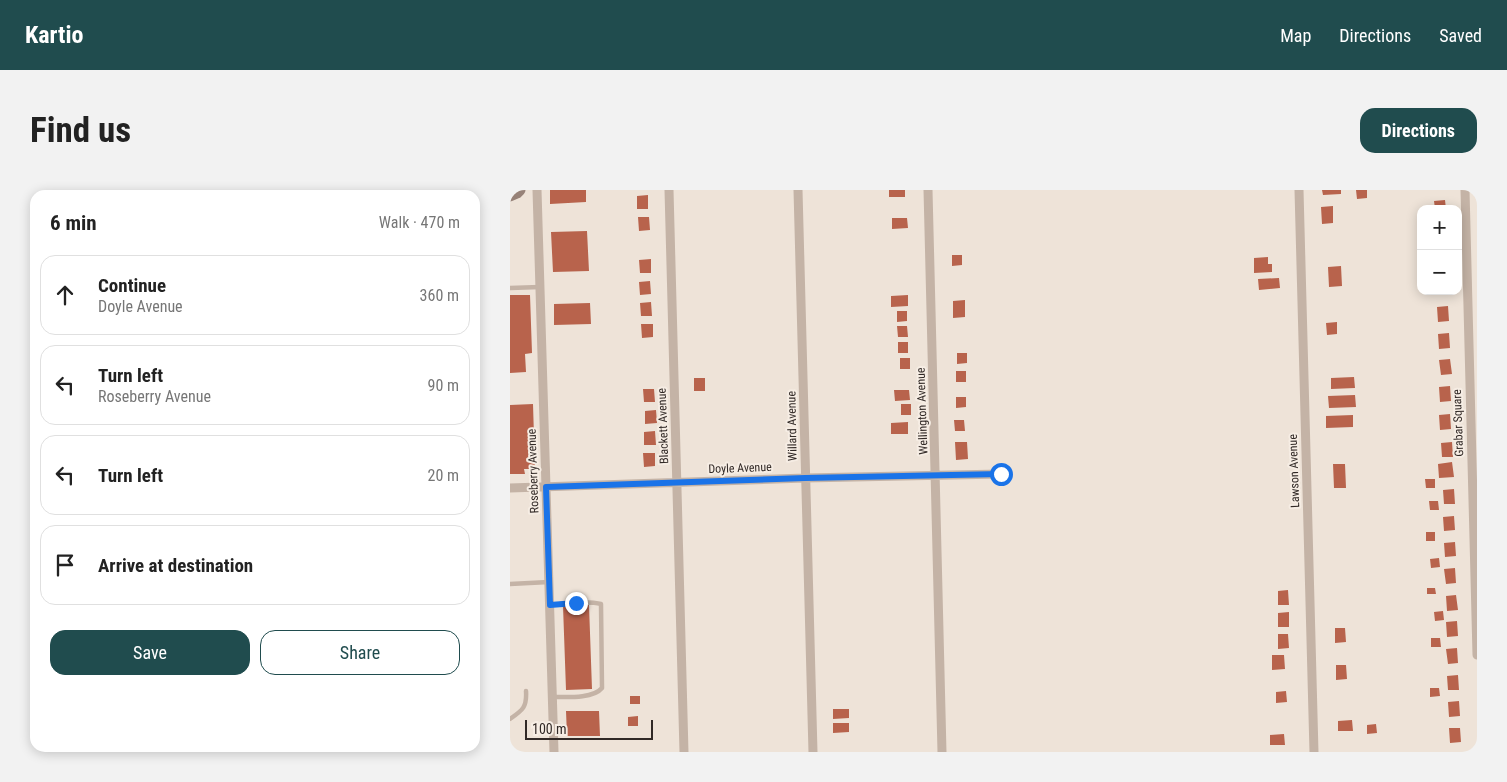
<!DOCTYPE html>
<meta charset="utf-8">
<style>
body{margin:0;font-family:"Roboto Condensed",sans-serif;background:#f2f2f2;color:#222}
.controls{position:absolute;right:15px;top:15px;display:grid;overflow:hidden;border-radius:10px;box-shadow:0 2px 12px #0003}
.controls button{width:45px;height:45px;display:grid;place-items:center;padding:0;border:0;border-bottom:1px solid #e0e0e0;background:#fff;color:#222;font:25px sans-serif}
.scale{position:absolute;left:15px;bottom:12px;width:128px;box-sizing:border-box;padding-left:5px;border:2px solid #312926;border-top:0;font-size:14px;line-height:18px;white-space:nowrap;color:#312926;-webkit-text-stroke:4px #f6ede4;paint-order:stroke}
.stop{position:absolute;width:15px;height:15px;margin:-11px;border:4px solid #1a73e8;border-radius:50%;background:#fff}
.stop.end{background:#1a73e8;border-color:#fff;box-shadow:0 1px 5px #0008}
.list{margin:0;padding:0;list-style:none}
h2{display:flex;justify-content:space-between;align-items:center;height:65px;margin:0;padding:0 20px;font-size:21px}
h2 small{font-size:16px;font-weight:400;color:#767676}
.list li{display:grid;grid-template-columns:32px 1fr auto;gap:15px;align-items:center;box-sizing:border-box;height:80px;margin:0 10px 10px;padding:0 10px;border:1px solid #e0e0e0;border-radius:15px}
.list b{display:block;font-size:19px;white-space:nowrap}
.list p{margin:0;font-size:16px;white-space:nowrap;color:#767676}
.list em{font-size:16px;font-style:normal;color:#767676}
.actions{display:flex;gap:10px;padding:15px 20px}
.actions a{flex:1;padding:11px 0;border:1px solid #204c4e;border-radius:15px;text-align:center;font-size:18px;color:#204c4e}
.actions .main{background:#204c4e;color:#fff}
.icon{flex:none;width:28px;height:28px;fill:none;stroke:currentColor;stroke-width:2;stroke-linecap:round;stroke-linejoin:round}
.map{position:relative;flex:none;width:967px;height:562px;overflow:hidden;border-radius:15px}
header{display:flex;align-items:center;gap:30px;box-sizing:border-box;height:70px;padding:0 25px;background:#204c4e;color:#fff}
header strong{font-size:24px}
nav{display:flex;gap:28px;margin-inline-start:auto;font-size:18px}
.intro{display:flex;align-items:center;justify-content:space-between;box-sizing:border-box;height:120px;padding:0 30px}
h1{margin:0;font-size:35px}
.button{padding:12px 22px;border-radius:15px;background:#204c4e;color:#fff;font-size:18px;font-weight:700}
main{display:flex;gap:30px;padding:0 30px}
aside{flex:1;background:#fff;border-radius:15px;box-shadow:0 2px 12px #0003}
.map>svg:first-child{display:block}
.building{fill:#b8634c}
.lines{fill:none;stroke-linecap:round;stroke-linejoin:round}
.lane{stroke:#c4b3a6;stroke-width:4.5}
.street{stroke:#c4b3a6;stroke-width:9}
.secondary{stroke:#978278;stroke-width:11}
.route{stroke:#1a73e8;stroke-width:6}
.labels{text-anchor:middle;stroke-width:4;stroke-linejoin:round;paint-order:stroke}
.street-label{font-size:12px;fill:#312926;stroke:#f6ede4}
</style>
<header>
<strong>Kartio</strong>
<nav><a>Map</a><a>Directions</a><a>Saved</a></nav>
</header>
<div class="intro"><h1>Find us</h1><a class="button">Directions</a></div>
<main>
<aside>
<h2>6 min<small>Walk · 470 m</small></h2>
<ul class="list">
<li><svg class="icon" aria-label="ahead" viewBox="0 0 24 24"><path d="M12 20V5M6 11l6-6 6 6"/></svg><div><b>Continue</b><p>Doyle Avenue</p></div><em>360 m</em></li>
<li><svg class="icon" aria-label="left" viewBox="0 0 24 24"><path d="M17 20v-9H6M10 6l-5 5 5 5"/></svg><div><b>Turn left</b><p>Roseberry Avenue</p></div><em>90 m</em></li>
<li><svg class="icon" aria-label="left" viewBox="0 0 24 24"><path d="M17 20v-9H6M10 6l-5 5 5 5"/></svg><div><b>Turn left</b></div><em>20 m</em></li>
<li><svg class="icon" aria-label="arrive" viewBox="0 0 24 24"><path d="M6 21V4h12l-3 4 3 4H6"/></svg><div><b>Arrive at destination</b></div></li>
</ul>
<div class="actions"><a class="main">Save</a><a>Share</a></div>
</aside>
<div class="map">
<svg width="967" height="562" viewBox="0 0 967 562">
<rect width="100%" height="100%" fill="#eee3d8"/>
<path class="building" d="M 40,0 L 76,0 L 76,12 L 40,14 Z
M 379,0 L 395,0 L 395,7 L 379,7 Z
M 812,0 L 831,0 L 831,4 L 813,5 Z
M 846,0 L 857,0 L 857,8 L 847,9 Z
M 138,5 L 138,19 L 127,19 L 127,6 Z
M 935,10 L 936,19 L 925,19 L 924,11 Z
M 823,16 L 823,33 L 812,34 L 811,17 Z
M 128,27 L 139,27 L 140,40 L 129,41 Z
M 382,28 L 397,28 L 398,38 L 382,39 Z
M 77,41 L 79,81 L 43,82 L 41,42 Z
M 442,65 L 452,65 L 452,75 L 442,76 Z
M 758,67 L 758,74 L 762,74 L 762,82 L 744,83 L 744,68 Z
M 141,69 L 141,83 L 130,83 L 129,70 Z
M 831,76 L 832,96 L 819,97 L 818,77 Z
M 769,88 L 770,98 L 749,100 L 748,89 Z
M 140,91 L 141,104 L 130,105 L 129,92 Z
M 928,101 L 939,101 L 939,104 L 928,105 Z
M 0,105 L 20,105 L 22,163 L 15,164 L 16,182 L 0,183 Z
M 398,105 L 398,116 L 381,117 L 381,106 Z
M 455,110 L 455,127 L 443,128 L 443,111 Z
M 141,112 L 142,126 L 131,126 L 130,113 Z
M 80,113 L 81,134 L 44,135 L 44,114 Z
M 938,116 L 939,131 L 928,132 L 927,117 Z
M 387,121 L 397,121 L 397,131 L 387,132 Z
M 827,132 L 827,144 L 817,145 L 816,133 Z
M 131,134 L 143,134 L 143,147 L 132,148 Z
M 387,136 L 397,136 L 398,147 L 388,147 Z
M 939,143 L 940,158 L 929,159 L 928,144 Z
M 388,152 L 398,152 L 398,163 L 388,163 Z
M 447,163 L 457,163 L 457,173 L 447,174 Z
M 390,168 L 400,168 L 400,179 L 390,179 Z
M 940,169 L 942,184 L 931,185 L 929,170 Z
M 446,181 L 456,181 L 456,192 L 446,192 Z
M 844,187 L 845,198 L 821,199 L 821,188 Z
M 184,188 L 195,188 L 195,201 L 184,201 Z
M 940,196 L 941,211 L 930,212 L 929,197 Z
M 133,199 L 144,199 L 145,212 L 134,212 Z
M 384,200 L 399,200 L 400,210 L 385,211 Z
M 845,205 L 846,217 L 819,218 L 818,206 Z
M 446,207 L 456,207 L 456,217 L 446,218 Z
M 23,214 L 25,279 L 14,279 L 15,284 L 0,284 L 0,215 Z
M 391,214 L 401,214 L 401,225 L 391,225 Z
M 146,220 L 147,233 L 135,234 L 135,221 Z
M 940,224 L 941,239 L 930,240 L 929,225 Z
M 843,225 L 843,237 L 816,238 L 816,226 Z
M 444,230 L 454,230 L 455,241 L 445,241 Z
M 398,232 L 398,244 L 381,244 L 381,233 Z
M 145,241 L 146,255 L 134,255 L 134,242 Z
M 445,252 L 457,252 L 458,269 L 446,270 Z
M 942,252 L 943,267 L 932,267 L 931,253 Z
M 133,263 L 145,263 L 145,276 L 134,277 Z
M 942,272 L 944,287 L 929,288 L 928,274 Z
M 823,274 L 835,274 L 836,298 L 824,298 Z
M 915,289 L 925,289 L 925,298 L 916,298 Z
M 944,299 L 945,314 L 934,314 L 933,300 Z
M 919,311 L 928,311 L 929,320 L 920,320 Z
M 944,326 L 945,340 L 934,341 L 933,327 Z
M 916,342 L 925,342 L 925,351 L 916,351 Z
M 945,352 L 946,366 L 935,367 L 934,353 Z
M 929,368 L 930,377 L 921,378 L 920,369 Z
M 945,378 L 946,393 L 936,394 L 934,379 Z
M 917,398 L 925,398 L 926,404 L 917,404 Z
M 778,400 L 779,415 L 768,415 L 768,401 Z
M 946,405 L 948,420 L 937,421 L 936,406 Z
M 79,415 L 82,499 L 56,500 L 53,416 Z
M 933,421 L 934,430 L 925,431 L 924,422 Z
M 779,422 L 779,437 L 768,437 L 768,423 Z
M 947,431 L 948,446 L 937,447 L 936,432 Z
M 825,438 L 835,438 L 836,452 L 825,453 Z
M 768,444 L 778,444 L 779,458 L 768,459 Z
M 921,448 L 930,448 L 931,457 L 921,457 Z
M 947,458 L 948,473 L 938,474 L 936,459 Z
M 762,465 L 774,465 L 775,479 L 762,480 Z
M 826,475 L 836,475 L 837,489 L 826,490 Z
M 948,485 L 949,500 L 938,500 L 937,486 Z
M 920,498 L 929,498 L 930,506 L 920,507 Z
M 776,501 L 777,512 L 766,513 L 766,502 Z
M 120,506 L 130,506 L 130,514 L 120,514 Z
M 949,511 L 950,526 L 939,527 L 938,512 Z
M 323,519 L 339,519 L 339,528 L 323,529 Z
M 56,521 L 89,521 L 90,546 L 57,546 Z
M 128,526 L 128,536 L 118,536 L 118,527 Z
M 842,530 L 843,541 L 828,541 L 828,531 Z
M 323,533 L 339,533 L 339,542 L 323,543 Z
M 866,534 L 867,543 L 857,544 L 857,535 Z
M 939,538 L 950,538 L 951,552 L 940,553 Z
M 774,544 L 775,555 L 760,555 L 760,545 Z"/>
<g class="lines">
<path class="lane" d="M 0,98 L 30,97
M 0,394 L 39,392
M 39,415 C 56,414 75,410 91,414 L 92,498 C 83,509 56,507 42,507
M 0,529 C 13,520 17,517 16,501"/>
<path class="street" d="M 27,0 L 44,562
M 159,0 L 174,562
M 288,0 L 303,562
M 418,0 L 432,562
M 789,0 L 804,562
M 955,0 L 967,465
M 0,298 L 295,288 L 491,284"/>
<path class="secondary" d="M 0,6 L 7,3 L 10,0"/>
</g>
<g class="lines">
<path class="route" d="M 66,413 L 40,415 L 36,297 L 295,288 L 491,284"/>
</g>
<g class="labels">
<g class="street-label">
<text transform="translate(412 221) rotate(-92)" y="4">Wellington Avenue</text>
<text transform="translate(948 233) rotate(-92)" y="4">Grabar Square</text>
<text transform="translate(153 236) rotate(-92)" y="4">Blackett Avenue</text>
<text transform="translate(282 236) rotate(-91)" y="4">Willard Avenue</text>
<text transform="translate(230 278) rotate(-2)" y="4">Doyle Avenue</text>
<text transform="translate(23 281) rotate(-92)" y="4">Roseberry Avenue</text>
<text transform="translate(784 281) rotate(-92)" y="4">Lawson Avenue</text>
</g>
</g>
</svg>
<div class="controls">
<button>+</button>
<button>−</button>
</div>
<div class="scale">100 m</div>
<div class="stop" style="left:491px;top:284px"></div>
<div class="stop end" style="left:66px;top:413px"></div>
</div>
</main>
